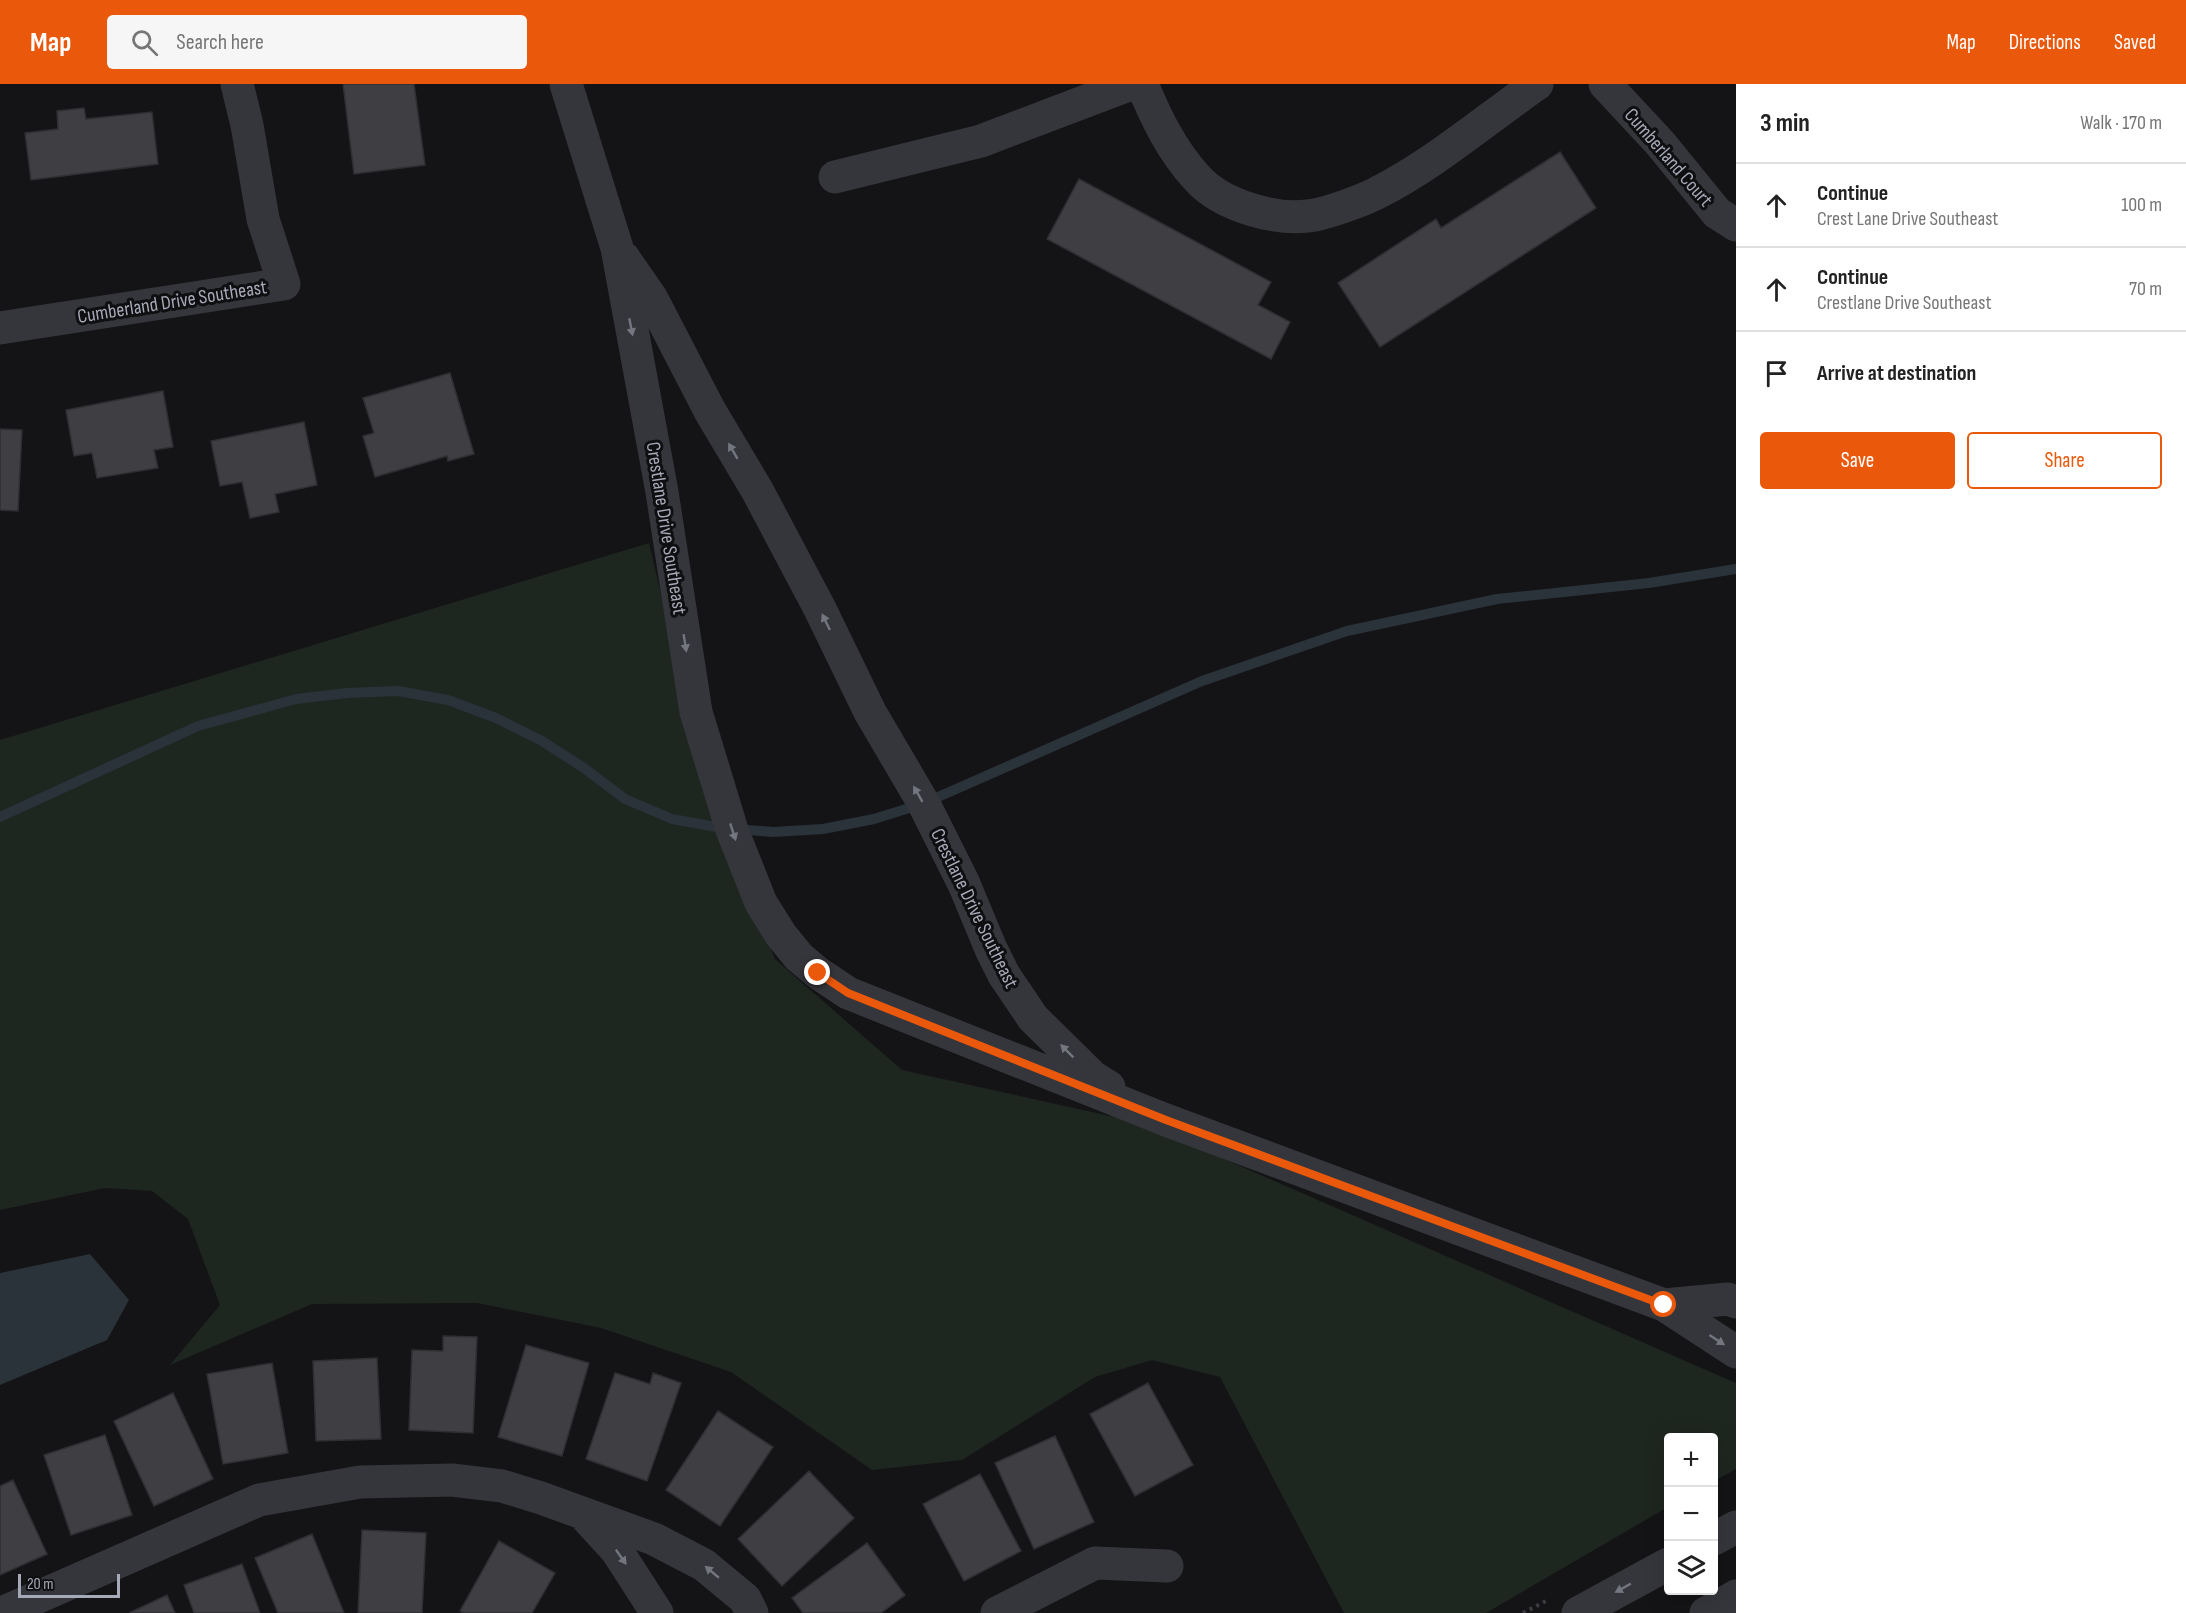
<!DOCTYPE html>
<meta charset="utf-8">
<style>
body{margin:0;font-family:"Sofia Sans Condensed",sans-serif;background:#f6f6f6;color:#222}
.controls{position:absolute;right:18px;bottom:18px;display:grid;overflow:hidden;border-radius:6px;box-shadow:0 6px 24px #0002}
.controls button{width:54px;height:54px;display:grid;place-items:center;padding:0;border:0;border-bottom:2px solid #e0e0e0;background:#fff;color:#222;font:30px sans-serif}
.scale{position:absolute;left:18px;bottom:15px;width:102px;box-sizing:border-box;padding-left:6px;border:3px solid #a6a9b7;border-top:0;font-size:16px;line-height:21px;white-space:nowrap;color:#a6a9b7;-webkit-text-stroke:4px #0f0f11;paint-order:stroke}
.stop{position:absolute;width:18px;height:18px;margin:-14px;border:4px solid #ea580c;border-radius:50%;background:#fff}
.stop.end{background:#ea580c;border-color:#fff;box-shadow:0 2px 6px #0008}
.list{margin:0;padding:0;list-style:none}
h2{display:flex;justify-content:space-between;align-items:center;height:78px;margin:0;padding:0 24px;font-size:26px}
h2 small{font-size:20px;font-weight:400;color:#767676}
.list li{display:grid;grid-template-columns:39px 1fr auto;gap:18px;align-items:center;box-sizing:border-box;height:84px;padding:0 24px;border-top:2px solid #e0e0e0}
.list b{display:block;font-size:22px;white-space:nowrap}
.list p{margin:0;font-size:20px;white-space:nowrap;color:#767676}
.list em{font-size:20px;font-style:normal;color:#767676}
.actions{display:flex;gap:12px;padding:18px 24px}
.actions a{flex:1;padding:14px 0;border:2px solid #ea580c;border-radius:6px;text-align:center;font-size:21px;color:#ea580c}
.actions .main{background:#ea580c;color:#fff}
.icon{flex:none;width:33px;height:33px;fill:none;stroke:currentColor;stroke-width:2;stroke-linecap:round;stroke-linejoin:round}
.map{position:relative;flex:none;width:1736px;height:1529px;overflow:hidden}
header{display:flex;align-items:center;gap:36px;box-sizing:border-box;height:84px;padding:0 30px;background:#ea580c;color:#fff}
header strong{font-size:28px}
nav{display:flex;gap:33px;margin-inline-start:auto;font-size:21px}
.search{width:420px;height:54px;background:#f6f6f6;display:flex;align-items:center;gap:15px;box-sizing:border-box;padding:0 21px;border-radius:6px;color:#767676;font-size:22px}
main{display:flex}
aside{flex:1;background:#fff}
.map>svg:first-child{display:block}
.green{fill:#1e2620}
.water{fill:#2a323a}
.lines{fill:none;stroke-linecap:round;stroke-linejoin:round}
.stream{stroke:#2a323a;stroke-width:10}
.building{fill:#3e3e43;stroke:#2f2e32;stroke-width:1.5}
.path{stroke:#3b3d42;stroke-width:4;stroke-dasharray:3 4.5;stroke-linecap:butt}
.minor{stroke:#35363b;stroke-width:33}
.tertiary{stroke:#35363b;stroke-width:33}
.oneway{fill:#73757f}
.route{stroke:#ea580c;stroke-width:8}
.labels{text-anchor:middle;stroke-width:6;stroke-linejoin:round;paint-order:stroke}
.street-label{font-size:20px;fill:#a6a9b7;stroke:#0f0f11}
</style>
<header>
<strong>Map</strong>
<div class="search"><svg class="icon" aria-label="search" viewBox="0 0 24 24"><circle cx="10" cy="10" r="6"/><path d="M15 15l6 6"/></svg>Search here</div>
<nav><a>Map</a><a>Directions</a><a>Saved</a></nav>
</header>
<main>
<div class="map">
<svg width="1736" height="1529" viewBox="0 0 1736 1529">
<rect width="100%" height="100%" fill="#141416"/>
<path class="green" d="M 649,459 L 709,715 L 775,875 L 902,986 L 1142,1039 L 1736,1299 L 1736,1385 L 1714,1397 L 1714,1354 L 1668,1354 L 1668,1423 L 1486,1529 L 1344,1529 L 1220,1293 L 1152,1276 L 1095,1293 L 962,1376 L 872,1386 L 731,1288 L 601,1244 L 477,1219 L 312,1220 L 170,1281 L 220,1221 L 188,1135 L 152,1107 L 105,1104 L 0,1126 L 0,656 Z"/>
<path class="water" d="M 90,1170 L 129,1216 L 107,1256 L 0,1301 L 0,1189 Z"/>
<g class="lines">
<path class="stream" d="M 0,733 L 198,642 L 296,615 L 347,609 L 398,607 L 448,616 L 496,634 L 542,657 L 584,684 L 625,715 L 672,735 L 722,744 L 773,748 L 823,745 L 874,735 L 922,720 L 1202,597 L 1347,547 L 1497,515 L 1649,499 L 1736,485"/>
</g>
<path class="building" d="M 343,0 L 414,0 L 425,81 L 354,90 Z
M 84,24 L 86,35 L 152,28 L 158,80 L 31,96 L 25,49 L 58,45 L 57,27 Z
M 1560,68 L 1596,124 L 1380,263 L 1338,199 L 1436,135 L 1441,144 Z
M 1079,95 L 1271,198 L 1258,221 L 1290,238 L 1271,275 L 1047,155 Z
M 450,289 L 474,370 L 448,377 L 447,372 L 375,393 L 363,352 L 374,349 L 363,314 Z
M 163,307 L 173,363 L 154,366 L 158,384 L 97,394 L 92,369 L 74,372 L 66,326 Z
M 304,338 L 317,401 L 275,410 L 279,428 L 250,434 L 242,398 L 220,402 L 211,357 Z
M 0,345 L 22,346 L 18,427 L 0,426 Z
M 443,1252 L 477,1253 L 473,1349 L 409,1346 L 412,1266 L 443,1267 Z
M 526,1261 L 589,1279 L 562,1372 L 498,1353 Z
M 377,1274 L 381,1355 L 316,1357 L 313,1277 Z
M 272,1279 L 288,1369 L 223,1380 L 207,1290 Z
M 615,1289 L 650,1300 L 653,1289 L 681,1299 L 647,1397 L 586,1375 Z
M 1148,1299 L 1193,1381 L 1135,1412 L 1090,1330 Z
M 173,1309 L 213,1395 L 154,1422 L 114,1337 Z
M 718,1327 L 773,1363 L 720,1442 L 666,1406 Z
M 105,1351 L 132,1431 L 71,1451 L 44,1371 Z
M 1055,1352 L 1094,1438 L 1034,1465 L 995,1379 Z
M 809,1387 L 854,1434 L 782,1502 L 738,1455 Z
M 980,1390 L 1021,1467 L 964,1497 L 923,1420 Z
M 13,1396 L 47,1470 L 0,1491 L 0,1402 Z
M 362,1446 L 426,1449 L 422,1529 L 358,1529 Z
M 312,1450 L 344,1529 L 278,1529 L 255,1474 Z
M 499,1457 L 555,1489 L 532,1529 L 464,1529 L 460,1527 Z
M 867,1459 L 905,1511 L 881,1529 L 803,1529 L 792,1514 Z
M 242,1480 L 260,1529 L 194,1529 L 184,1501 Z
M 167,1511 L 175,1529 L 129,1529 Z"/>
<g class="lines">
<path class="path" d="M 1523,1529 L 1546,1517"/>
<path class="minor" d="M 566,0 L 617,164 L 662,408 L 696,628 L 732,746 L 761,819 L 781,851 L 799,873 L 818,889 L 848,909 L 1166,1036 L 1664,1221 L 1736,1268
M 1142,0 C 1156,34 1172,67 1197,94 C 1222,122 1278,138 1315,131 C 1330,128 1361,117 1375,110 C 1433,81 1484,37 1537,0
M 1605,0 L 1660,59 L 1717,129 L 1736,141
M 835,93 L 981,57 L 1131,0
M 623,173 L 652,215 L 710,327 L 757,406 L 820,525 L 870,628 L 924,720 L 964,800 L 991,865 L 1004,891 L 1033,934 L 1093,993 L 1109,1003
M 0,244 L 284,200 L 263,135 L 247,41 L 237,0
M 1664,1221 L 1728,1215 L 1736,1218
M 586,1433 L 617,1467 L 657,1529
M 2,1529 L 259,1416 L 360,1398 L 452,1396 L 502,1402 L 541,1414 L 654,1455 L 704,1481 L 745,1515 L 752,1529
M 997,1529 L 1095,1479 L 1167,1482"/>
<path class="tertiary" d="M 1714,1455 L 1736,1443
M 1578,1529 L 1668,1480
M 1706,1529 L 1736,1512"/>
</g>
<defs><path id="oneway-solid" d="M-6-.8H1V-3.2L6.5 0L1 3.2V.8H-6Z" transform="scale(1.5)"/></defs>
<g class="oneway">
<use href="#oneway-solid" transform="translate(631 243) rotate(79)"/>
<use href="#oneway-solid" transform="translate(733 367) rotate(-120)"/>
<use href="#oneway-solid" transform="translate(826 538) rotate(-116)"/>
<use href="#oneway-solid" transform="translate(685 559) rotate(81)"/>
<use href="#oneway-solid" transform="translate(918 710) rotate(-120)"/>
<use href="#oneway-solid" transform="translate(733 748) rotate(72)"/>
<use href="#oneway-solid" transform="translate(1067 967) rotate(-135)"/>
<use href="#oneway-solid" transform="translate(1717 1256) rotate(33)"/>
<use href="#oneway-solid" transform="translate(621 1473) rotate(55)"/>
<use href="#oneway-solid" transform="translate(712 1488) rotate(-140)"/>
<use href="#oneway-solid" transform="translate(1623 1504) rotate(151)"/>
</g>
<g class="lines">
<path class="route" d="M 818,889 L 848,909 L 1166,1036 L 1664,1221"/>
</g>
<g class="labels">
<g class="street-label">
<text transform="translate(1669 73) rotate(49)" y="7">Cumberland Court</text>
<text transform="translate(172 217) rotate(-9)" y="7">Cumberland Drive Southeast</text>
<text transform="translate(667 444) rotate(81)" y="7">Crestlane Drive Southeast</text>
<text transform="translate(975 824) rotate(64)" y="7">Crestlane Drive Southeast</text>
</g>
</g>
</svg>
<div class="controls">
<button>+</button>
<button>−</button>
<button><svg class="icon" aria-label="layers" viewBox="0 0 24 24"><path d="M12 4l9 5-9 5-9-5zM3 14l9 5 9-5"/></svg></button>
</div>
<div class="scale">20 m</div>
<div class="stop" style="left:1664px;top:1221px"></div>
<div class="stop end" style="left:818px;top:889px"></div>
</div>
<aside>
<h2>3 min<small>Walk · 170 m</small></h2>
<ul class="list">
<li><svg class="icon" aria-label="ahead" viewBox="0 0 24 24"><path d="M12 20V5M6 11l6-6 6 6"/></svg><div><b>Continue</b><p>Crest Lane Drive Southeast</p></div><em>100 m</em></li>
<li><svg class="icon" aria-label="ahead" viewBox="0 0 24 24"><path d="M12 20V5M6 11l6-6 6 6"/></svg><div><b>Continue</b><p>Crestlane Drive Southeast</p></div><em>70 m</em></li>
<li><svg class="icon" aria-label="arrive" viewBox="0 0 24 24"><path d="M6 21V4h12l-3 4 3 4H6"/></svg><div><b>Arrive at destination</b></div></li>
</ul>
<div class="actions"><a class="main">Save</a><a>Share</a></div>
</aside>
</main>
